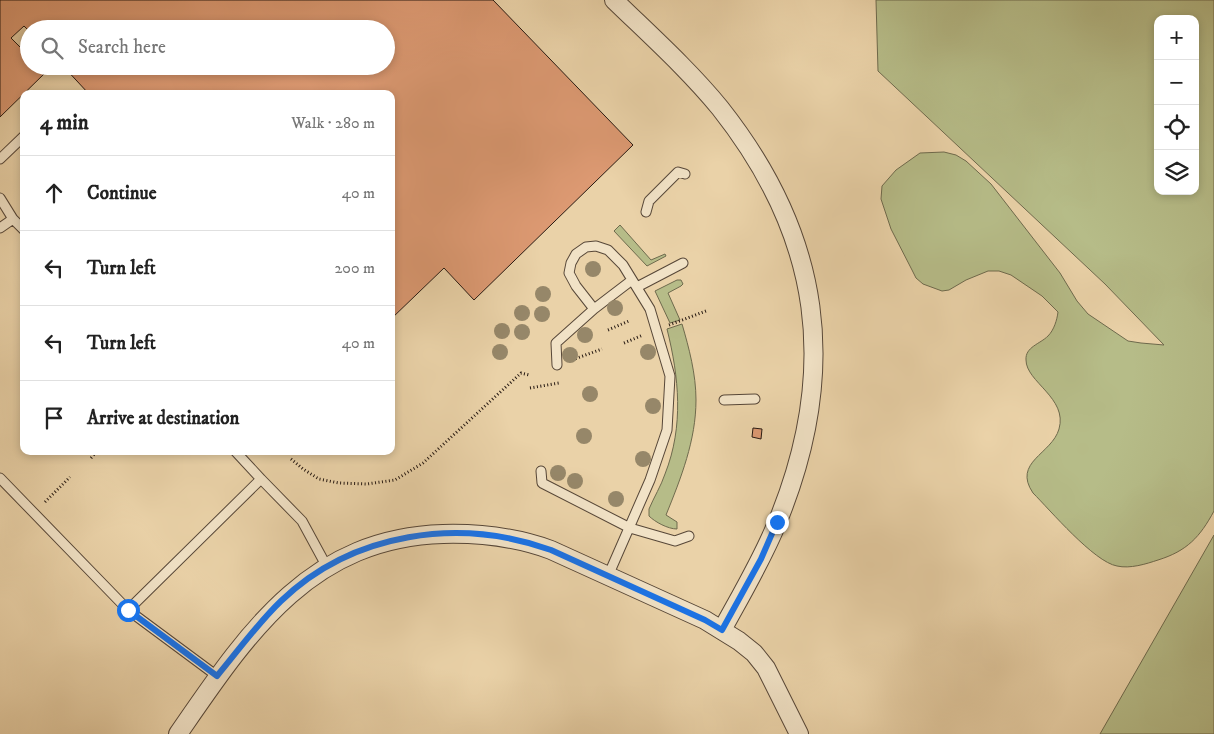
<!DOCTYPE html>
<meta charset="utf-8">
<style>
body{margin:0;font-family:"IM FELL DW Pica",serif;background:#f6f6f6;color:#222}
.controls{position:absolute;right:15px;top:15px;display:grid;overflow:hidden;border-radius:10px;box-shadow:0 2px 8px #0003}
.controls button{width:45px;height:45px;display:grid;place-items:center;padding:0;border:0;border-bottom:1px solid #e0e0e0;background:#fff;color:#222;font:25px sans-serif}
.stop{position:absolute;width:15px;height:15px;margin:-11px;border:4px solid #1a73e8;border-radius:50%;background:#fff}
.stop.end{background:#1a73e8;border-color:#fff;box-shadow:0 1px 5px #0008}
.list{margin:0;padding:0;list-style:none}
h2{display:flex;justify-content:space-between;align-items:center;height:65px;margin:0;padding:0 20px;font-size:21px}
h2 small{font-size:16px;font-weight:400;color:#767676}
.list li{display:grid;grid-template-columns:32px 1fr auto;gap:15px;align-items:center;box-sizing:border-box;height:75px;padding:0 20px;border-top:1px solid #e0e0e0}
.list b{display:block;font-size:19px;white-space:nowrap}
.list em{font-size:16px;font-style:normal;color:#767676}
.icon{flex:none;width:28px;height:28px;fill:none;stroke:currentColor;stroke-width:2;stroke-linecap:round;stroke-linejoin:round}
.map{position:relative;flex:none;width:1214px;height:734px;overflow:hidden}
.search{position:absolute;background:#fff;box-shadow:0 2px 8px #0003;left:20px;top:20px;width:375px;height:55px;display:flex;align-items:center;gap:12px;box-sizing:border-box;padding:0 18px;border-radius:28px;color:#767676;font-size:19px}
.panel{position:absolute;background:#fff;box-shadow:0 2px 8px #0003;left:20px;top:90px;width:375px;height:365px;border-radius:10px}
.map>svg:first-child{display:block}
.green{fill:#b6bc88;stroke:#6e6a4d;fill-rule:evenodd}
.building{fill:#dc9972;stroke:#261912}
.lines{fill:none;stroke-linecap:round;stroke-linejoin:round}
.lane-casing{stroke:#574738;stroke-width:11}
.street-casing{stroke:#574738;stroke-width:20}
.path{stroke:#261912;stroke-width:3;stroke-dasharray:1 2.5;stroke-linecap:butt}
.lane{stroke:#f1e2c6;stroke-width:9}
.street{stroke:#f1e2c6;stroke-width:18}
.tree{fill:#968769}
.route{stroke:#1a73e8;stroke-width:6}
</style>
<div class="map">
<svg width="1214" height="734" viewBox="0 0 1214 734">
<rect width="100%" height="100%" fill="#ead2a8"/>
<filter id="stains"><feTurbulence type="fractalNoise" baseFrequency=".004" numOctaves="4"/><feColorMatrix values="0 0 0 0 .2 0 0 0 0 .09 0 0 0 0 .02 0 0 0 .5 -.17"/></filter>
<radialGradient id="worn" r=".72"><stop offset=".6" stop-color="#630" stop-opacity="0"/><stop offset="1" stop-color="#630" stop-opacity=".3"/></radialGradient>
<path class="green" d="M 876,0 L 1214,0 L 1214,511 C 1200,537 1187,551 1158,560 C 1146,564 1130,569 1117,566 C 1094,562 1050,510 1033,493 C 1012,462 1052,454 1059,429 C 1068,398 1026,382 1026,360 C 1025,347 1040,344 1048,336 C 1054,330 1057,320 1058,312 L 1042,296 L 1011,275 L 999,271 L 988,271 L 966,280 L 949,290 L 942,291 L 923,284 L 916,278 L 912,270 L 891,229 L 881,199 L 882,186 L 896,170 L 920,153 L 944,152 L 956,155 L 966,161 L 991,184 L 1060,273 L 1077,301 L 1088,314 L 1128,341 L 1141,343 L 1164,345 L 1105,284 L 878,71 ZM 1158,19 L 1195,19 L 1195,191 L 1158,191 Z
M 620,225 L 651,260 L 665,254 L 666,256 L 647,266 L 614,231 Z
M 677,280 L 681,280 L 683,284 L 681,286 L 668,293 L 680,320 L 670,323 L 655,291 Z
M 682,324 C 689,348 696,374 696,400 C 696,440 681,478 666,515 L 677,522 L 677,529 C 668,529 655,522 649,516 L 649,509 C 654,497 661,486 665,474 C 684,426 679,377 667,329 Z
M 1214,535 L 1214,734 L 1100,734 Z"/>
<path class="building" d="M 0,0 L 493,0 L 633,145 L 474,300 L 444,268 L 391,319 L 391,94 L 89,94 L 63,66 L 386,66 L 386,29 L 29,29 L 29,31 L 24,26 L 11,38 L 29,56 L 29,66 L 39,66 L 45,73 L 0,117 Z
M 753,428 L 762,429 L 761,439 L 752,437 Z"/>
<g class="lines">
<g class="lane-casing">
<path id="lane" d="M 0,159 L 24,136
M 0,198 L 13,219 L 24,230
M 646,212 L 649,201 L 678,172 L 685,174
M 0,228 L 13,219
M 637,287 L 683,263
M 594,309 L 576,286 L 569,273 L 571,263 L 576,254 L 586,247 L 596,246 L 608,250 L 623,265 L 650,309 L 670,376 L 667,430 L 650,480 L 608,576
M 557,365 L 556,343 L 594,309 L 632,280
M 724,400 L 755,399
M 235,451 L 261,479
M 541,471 L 542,483 L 630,528 L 675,541 L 689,536
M 0,478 L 128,610 L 217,676
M 128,610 L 261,479 L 302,521 L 327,567"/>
</g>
<g class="street-casing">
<path id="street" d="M 614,0 C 650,35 688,69 720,108 C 822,237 840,370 777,523 C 762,560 741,595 722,630
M 178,734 C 247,634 309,538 443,534 C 481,533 516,537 551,550 L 705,620 L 739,641 L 754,653 L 766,668 L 799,734"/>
</g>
<path class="path" d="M 669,325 L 706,311
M 608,330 L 629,321
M 624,343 L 643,335
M 569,361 L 602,349
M 530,388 L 559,383
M 91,458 L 97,451
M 291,459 L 303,469 L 319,479 L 339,483 L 367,484 L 395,480 L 423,463 L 521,373 L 529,375
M 45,502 L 70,477"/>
<use href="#lane" class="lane"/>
<use href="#street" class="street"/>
</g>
<g class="tree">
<circle cx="593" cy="269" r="8"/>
<circle cx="543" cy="294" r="8"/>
<circle cx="615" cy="308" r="8"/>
<circle cx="522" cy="313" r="8"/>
<circle cx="542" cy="314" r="8"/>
<circle cx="502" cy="331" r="8"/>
<circle cx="522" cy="332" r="8"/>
<circle cx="585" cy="335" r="8"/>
<circle cx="500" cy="352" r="8"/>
<circle cx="648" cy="352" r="8"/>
<circle cx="570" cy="355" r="8"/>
<circle cx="590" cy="394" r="8"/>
<circle cx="653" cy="406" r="8"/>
<circle cx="584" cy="436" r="8"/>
<circle cx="643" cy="459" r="8"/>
<circle cx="558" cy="473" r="8"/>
<circle cx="575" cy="481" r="8"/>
<circle cx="616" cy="499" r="8"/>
</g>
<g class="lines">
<path class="route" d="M 128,610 L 217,676 C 238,651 257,624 281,601 C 353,532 459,517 551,550 L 705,620 L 722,630 L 761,559 L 777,522"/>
</g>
<rect width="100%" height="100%" filter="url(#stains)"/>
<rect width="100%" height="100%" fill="url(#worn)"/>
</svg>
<div class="controls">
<button>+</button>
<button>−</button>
<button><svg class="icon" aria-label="locate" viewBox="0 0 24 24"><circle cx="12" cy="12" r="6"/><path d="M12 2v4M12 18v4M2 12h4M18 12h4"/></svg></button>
<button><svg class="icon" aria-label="layers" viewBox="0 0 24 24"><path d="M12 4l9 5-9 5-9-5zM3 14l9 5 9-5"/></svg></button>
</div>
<div class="stop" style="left:128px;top:610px"></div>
<div class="stop end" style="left:777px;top:522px"></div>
<div class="search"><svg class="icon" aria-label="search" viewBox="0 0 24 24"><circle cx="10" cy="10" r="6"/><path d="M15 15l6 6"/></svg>Search here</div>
<section class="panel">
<h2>4 min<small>Walk · 280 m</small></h2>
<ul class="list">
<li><svg class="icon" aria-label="ahead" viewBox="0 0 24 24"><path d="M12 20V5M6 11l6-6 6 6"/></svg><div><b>Continue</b></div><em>40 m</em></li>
<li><svg class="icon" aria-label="left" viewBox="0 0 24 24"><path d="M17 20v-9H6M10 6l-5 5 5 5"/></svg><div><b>Turn left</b></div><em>200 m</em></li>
<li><svg class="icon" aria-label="left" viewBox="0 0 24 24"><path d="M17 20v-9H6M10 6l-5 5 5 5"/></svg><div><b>Turn left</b></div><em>40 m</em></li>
<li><svg class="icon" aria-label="arrive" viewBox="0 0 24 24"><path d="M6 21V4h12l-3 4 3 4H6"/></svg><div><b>Arrive at destination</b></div></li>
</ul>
</section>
</div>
